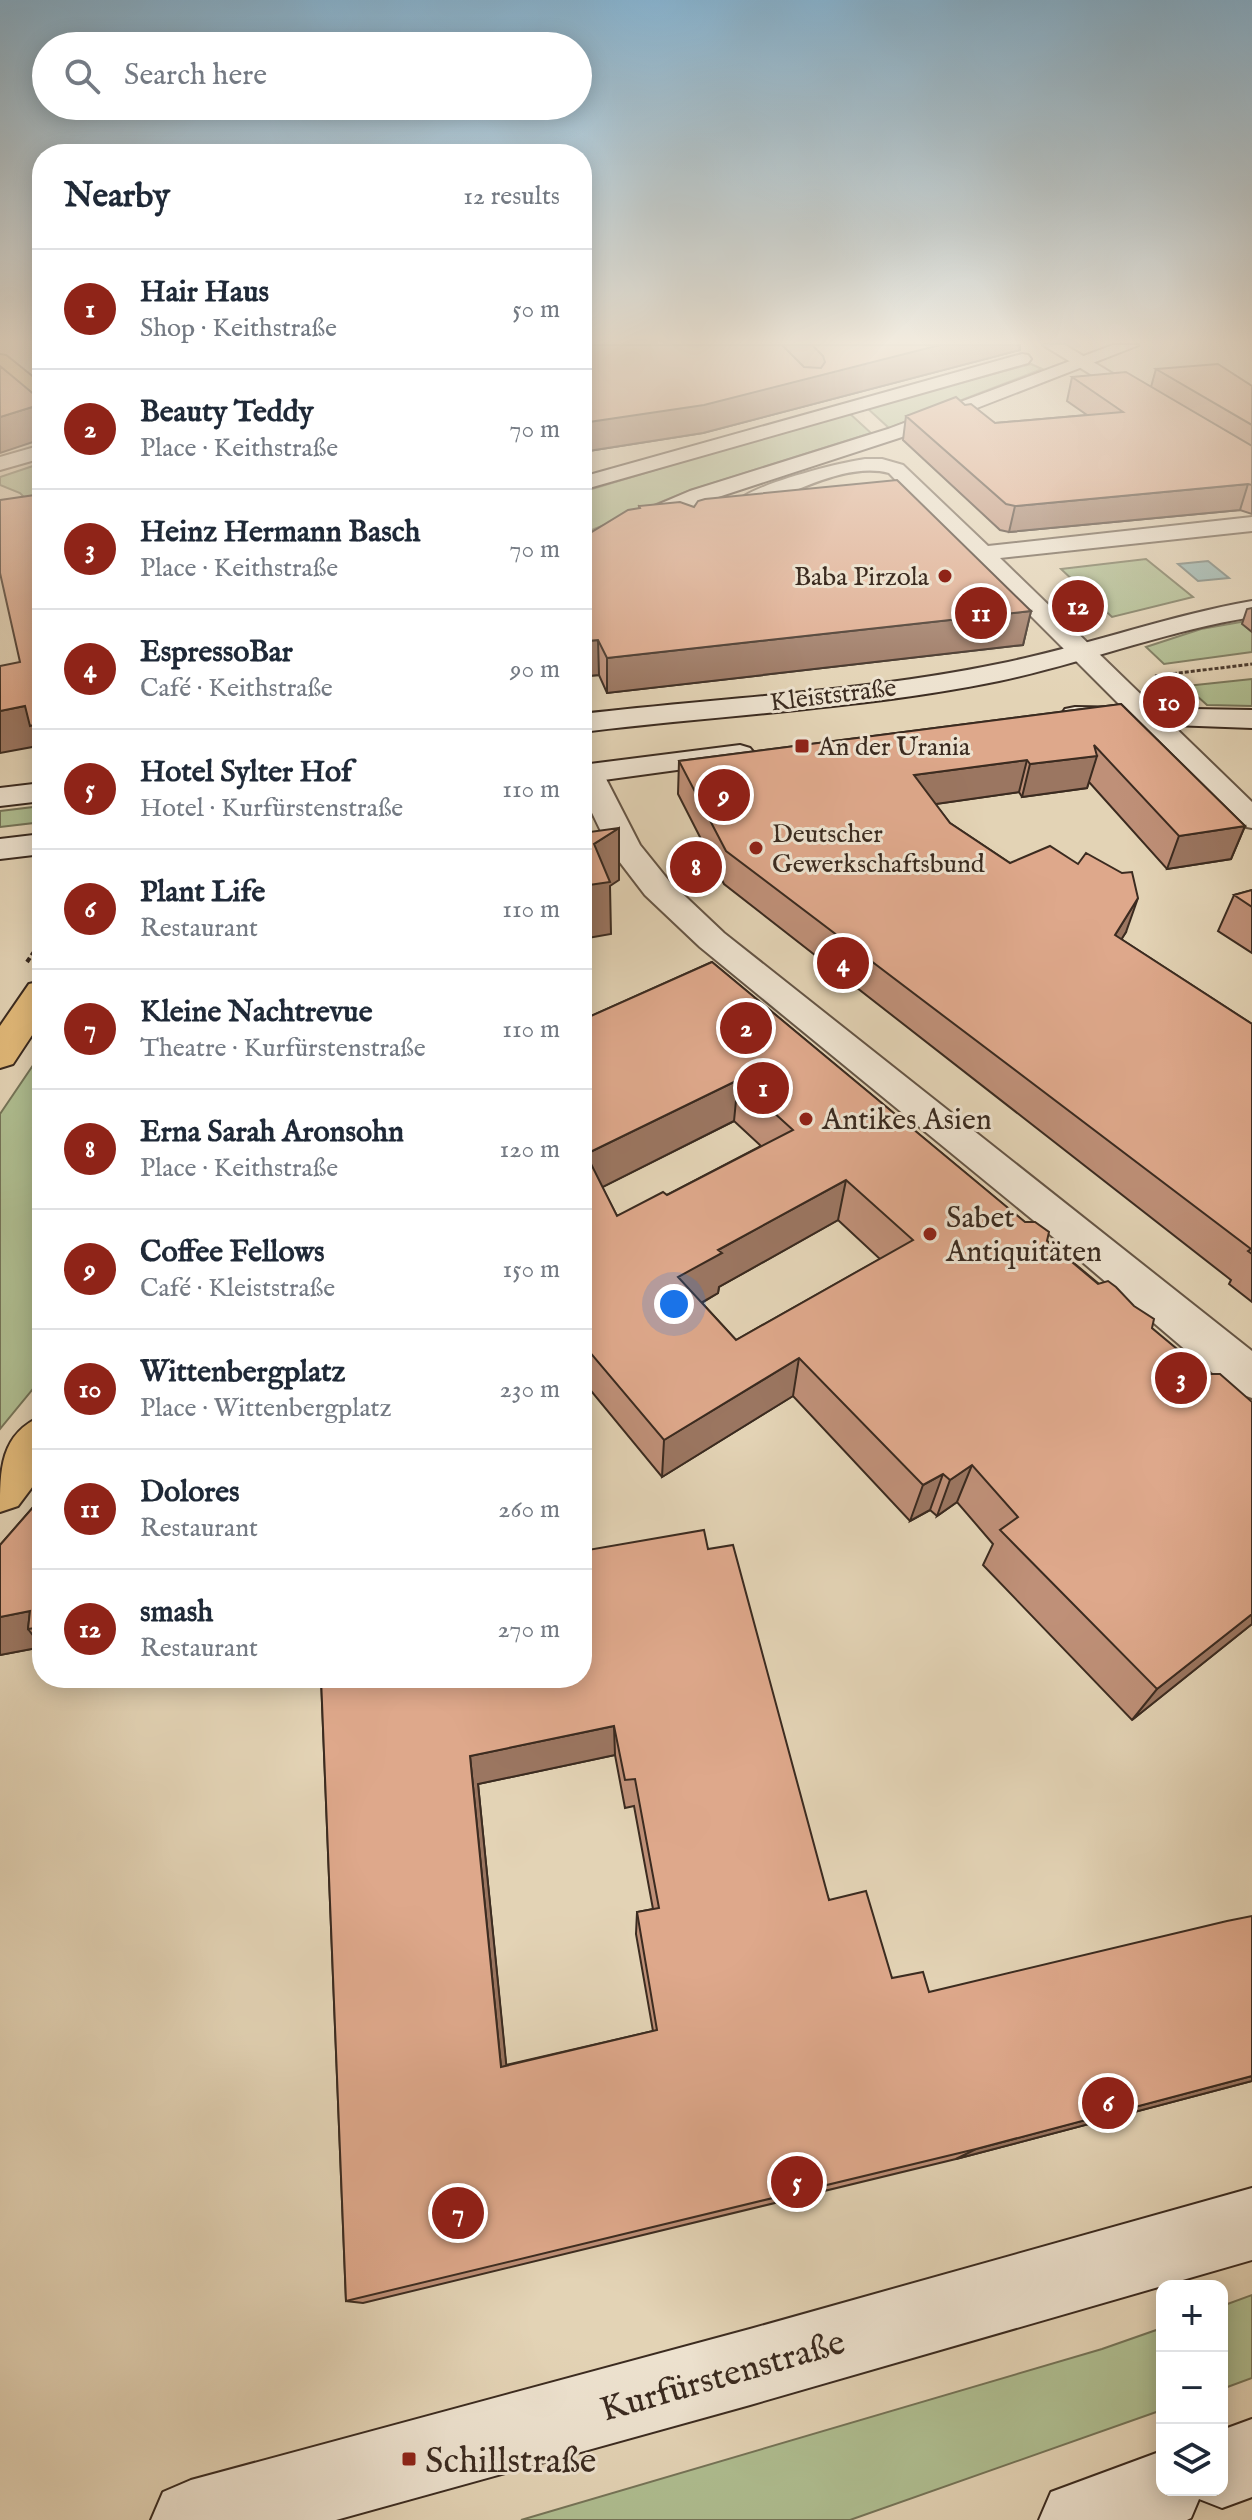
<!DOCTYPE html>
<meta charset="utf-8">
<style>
body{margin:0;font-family:"IM FELL English",serif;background:#f6f6f7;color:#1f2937}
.controls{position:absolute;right:24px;bottom:24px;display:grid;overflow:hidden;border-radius:16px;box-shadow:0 4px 20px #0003}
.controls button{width:72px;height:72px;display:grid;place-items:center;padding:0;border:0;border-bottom:2px solid #e0e1e3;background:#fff;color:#1f2937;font:40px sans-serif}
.you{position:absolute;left:674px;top:1304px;width:28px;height:28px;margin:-20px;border:6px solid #fff;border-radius:50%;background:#1a73e8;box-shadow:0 0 0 12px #1a73e833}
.badge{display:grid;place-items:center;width:52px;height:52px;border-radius:50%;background:#8f2418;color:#fff;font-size:26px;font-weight:700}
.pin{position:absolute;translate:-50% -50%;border:4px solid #fff;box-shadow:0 2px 8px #0006}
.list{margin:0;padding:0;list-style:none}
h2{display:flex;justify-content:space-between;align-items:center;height:104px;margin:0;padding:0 32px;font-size:34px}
h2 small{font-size:26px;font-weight:400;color:#747a83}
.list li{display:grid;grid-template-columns:52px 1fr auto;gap:24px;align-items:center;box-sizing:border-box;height:120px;padding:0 32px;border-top:2px solid #e0e1e3}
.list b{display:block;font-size:30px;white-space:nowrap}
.list p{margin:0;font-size:26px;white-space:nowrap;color:#747a83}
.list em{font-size:26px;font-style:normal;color:#747a83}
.icon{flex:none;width:44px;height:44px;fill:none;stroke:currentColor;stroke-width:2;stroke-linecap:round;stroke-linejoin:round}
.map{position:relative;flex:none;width:1252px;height:2520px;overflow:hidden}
.search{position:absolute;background:#fff;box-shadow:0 4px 20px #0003;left:32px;top:32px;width:560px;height:88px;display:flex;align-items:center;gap:20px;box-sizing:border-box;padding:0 28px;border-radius:44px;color:#747a83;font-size:30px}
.panel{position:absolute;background:#fff;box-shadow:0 4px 20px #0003;left:32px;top:144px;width:560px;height:1544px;border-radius:32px}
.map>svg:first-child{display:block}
.green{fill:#afbe91;stroke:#757458;stroke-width:2}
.water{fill:#96b7b3;stroke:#727f78;stroke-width:2}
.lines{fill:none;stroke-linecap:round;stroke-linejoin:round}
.street-casing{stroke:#655545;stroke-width:4}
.secondary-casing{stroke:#3b2b20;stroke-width:4}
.primary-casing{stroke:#3b2b20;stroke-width:4}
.path-far1{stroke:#3b2b20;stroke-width:3;stroke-dasharray:4 2;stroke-linecap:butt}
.path{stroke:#3b2b20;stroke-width:4;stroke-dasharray:5 3;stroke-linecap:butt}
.street{fill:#ede2cf;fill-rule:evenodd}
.secondary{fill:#ede2cf;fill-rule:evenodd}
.primary{fill:#e2ba7a;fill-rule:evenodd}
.wall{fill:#bf9078;stroke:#3b2b20;stroke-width:2;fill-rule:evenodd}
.shaded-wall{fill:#9b7661;stroke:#3b2b20;stroke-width:2}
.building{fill:#dea88b;stroke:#3b2b20;stroke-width:2;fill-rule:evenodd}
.poi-dot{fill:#8f2418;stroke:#ede2cf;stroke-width:3}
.labels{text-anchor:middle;stroke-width:6;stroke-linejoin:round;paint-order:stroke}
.far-poi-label{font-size:26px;fill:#3b2b20;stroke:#ede2cf;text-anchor:start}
.far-street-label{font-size:26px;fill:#3b2b20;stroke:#ede2cf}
.poi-label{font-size:30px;fill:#3b2b20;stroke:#ede2cf;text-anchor:start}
.near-street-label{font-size:36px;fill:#3b2b20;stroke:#ede2cf}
.near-poi-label{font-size:36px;fill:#3b2b20;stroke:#ede2cf;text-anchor:start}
</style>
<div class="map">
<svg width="1252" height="2520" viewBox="0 0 1252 2520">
<rect width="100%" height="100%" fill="#e3d3b5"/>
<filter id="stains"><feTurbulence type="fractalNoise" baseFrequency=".0025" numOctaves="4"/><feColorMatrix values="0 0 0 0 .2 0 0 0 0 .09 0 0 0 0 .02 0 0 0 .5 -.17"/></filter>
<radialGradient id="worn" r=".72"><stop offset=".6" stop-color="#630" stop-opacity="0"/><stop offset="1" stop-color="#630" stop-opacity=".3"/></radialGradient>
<path class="green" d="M 1031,364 L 1042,369 L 889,428 L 866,407 Z
M 848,412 L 871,433 L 688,491 L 582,534 L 582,492 Z
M 42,463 L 42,506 L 35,508 L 20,493 L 0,485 L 0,477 Z
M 1146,559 L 1193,597 L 1112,617 L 1061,569 Z
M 1252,620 L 1243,624 L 1252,632 L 1252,652 L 1164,664 L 1146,647 L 1201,629 Z
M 1252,679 L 1252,706 L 1207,705 L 1186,686 Z
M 42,806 L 42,822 L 0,827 L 0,811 Z
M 42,1052 L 42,1378 L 0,1429 L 0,1114 Z
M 1252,2295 L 1252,2378 L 1222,2389 L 1222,2306 Z
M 1162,2328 L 1162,2410 L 850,2520 L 521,2520 L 1102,2349 Z"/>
<path class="water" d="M 1208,561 L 1229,578 L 1198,581 L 1178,564 Z"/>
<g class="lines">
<g class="street-casing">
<path id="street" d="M 1043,345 L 1065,345 L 1252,458 L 1252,473 Z
M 42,445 L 42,458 L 0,470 L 0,457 Z
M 865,459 L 882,459 L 903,465 L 988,546 L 1252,517 L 1252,531 L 1000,558 L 1252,802 L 1252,828 L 1241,826 L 920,505 L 857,512 L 849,510 L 846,505 L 849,500 L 908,493 L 889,473 C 848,462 796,492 759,505 L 776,508 L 779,513 L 768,520 L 739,515 L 733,505 C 748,485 838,463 865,459 Z
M 588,764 L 599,767 L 603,773 L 640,845 L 669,881 L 724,933 L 1252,1351 L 1252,1398 L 1235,1392 L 1033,1220 L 700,947 L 645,895 L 609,848 L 582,792 L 582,766 Z"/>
</g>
<g class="secondary-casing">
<path id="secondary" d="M 1113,345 L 1139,345 L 902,437 L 706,501 L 582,552 L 582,537 L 690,491 L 888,429 Z
M 1022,354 L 1028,355 L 1031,359 L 1028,363 L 582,490 L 582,477 Z
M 1252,601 L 1252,617 C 1166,631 1084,663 999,681 C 862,709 720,715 582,732 L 582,714 C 720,698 862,692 998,664 C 1084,647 1166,616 1252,601 Z
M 1075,707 L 1252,710 L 1252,728 L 1065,721 L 1061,715 L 1065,709 Z
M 740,745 L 750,748 L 755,754 L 750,760 L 582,783 L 582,765 Z
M 42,783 L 42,801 L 0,806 L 0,788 Z
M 42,834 L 42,854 L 0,859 L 0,839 Z
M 1252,2188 L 1252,2260 L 750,2405 L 336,2520 L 151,2520 L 163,2492 L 191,2480 L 750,2329 Z
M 1252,2419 L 1252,2497 L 1222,2508 L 1199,2499 L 1191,2518 L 1187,2520 L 1039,2520 L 1051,2492 L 1162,2451 L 1162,2490 L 1222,2490 L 1222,2430 Z"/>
</g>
<g class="primary-casing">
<path id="primary" d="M 0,355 L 6,356 L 42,385 L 42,401 L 35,399 L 0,369 Z
M 42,981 L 42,1020 L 13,1064 L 0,1068 L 0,1026 L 29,984 Z
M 42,1416 L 42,1474 L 18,1506 L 0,1512 C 0,1469 0,1434 42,1416 Z"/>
</g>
<path class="path-far1" d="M 1155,676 L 1252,664"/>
<path class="path" d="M 27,962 L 42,940"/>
<use href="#street" class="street"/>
<use href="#secondary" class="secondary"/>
<use href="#primary" class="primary"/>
</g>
<path class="wall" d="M 582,345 L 1020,345 L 1020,350 L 703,433 L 582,452 Z
M 1156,369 L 1252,386 L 1252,514 L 1240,510 L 1009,532 L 1000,530 L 903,440 L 906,416 L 965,405 L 995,423 L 1087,415 L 1067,401 L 1072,377 L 1151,387 Z
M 639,506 L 1031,611 L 1023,645 L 607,693 L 599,675 L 588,676 L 582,665 L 582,538 L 639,509 Z
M 1252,608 L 1252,632 L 1242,624 L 1247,609 Z
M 1121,704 L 1245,826 L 1231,859 L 1167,869 L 1089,782 L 1087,788 L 1022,797 L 1019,792 L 935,804 L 950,823 L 1010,863 L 1126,932 L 1121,939 L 1252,1024 L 1252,1302 L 1229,1284 L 1231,1280 L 724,884 L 678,794 L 679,761 Z
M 1252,890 L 1252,953 L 1218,931 L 1234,895 Z
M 712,962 L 1152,1328 L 1252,1624 L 1132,1720 L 983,1565 L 993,1544 L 957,1502 L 937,1516 L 930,1510 L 910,1521 L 793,1396 L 662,1477 L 582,1380 L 582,1020 ZM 734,1121 L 761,1146 L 667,1195 L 617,1216 L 602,1187 ZM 838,1220 L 880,1259 L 736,1340 L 702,1303 L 718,1293 L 719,1287 Z
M 42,1497 L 42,1647 L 0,1655 L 0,1545 Z
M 708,1549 L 829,1900 L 892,1978 L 929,1992 L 1252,2081 L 956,2159 L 363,2303 L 346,2301 L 321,1678 ZM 615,1755 L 625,1808 L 634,1806 L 653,1909 L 637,1912 L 636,1934 L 653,2031 L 506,2065 L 478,1784 Z"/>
<path class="shaded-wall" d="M 940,345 L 1020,345 L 1020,350 L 703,433 L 582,452 L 582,423 Z
M 42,404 L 42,439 L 0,453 L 0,417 Z
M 1248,484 L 1240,510 L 1009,532 L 1015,506 Z
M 1031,611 L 1023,645 L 607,693 L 607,658 Z
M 598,640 L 599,675 L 588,676 L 587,641 Z
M 25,706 L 42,723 L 42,757 L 38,746 L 0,753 L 0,711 Z
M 1097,756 L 1087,788 L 1022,797 L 1030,764 Z
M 1027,760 L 1019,792 L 908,808 L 914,775 Z
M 1245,826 L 1231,859 L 1167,869 L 1179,836 Z
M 619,828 L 619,880 L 610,886 L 611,934 L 582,939 L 582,886 L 594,844 Z
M 1138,898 L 1126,932 L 1103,969 L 1115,935 Z
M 738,1080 L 734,1121 L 587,1195 L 586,1154 Z
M 846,1180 L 838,1220 L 719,1287 L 718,1293 L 676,1317 L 678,1277 L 718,1250 Z
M 799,1358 L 793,1396 L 662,1477 L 664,1440 Z
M 972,1465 L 957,1502 L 937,1516 L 950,1480 Z
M 943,1474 L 930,1510 L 910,1521 L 923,1485 Z
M 30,1611 L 28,1629 L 42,1647 L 0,1655 L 0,1617 Z
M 1252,1614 L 1252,1624 L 1132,1720 L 1157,1689 Z
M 614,1726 L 615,1755 L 478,1784 L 508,2082 L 501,2067 L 470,1756 Z
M 1252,2076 L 1252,2081 L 956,2159 L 976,2149 Z"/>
<path class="building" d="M 590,345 L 782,345 L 804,367 L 821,368 L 825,362 L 823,356 L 812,345 L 940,345 L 704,405 L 582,423 L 582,346 Z
M 1218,364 L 1252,386 L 1252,425 L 1156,369 Z
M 0,366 L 42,401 L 42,404 L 0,417 Z
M 1126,372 L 1252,446 L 1252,485 L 1248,484 L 1015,506 L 1006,504 L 906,416 L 956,397 L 965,405 L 971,404 L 995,423 L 1123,412 L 1072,377 Z
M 897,480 L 1031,611 L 607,658 L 598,640 L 587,641 L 582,630 L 582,538 L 628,510 L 640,508 L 639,506 L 680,502 L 694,507 L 698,501 L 705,499 Z
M 42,494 L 42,723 L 30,726 L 25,706 L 0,711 L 0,666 L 20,662 L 0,573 L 0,500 Z
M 1121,704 L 1245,826 L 1179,836 L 1094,745 L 1097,756 L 1030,764 L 1027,760 L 914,775 L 950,823 L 1010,863 L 1050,846 L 1078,864 L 1086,853 L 1122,873 L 1132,872 L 1138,898 L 1115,935 L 1252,1024 L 1252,1254 L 1248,1251 L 1251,1249 L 726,851 L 679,761 Z
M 619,828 L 594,844 L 610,882 L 582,886 L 582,833 Z
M 1252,890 L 1252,907 L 1234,895 Z
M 712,962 L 1025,1222 L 1035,1222 L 1049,1232 L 1047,1241 L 1098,1284 L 1108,1281 L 1116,1287 L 1134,1306 L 1154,1319 L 1152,1328 L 1207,1374 L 1220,1374 L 1252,1402 L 1252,1614 L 1157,1689 L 1000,1530 L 1018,1517 L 972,1465 L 950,1480 L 943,1474 L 923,1485 L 799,1358 L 664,1440 L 582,1343 L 582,1020 ZM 738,1080 L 793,1130 L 667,1195 L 663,1192 L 617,1216 L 586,1154 ZM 846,1180 L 913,1240 L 736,1340 L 678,1277 L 722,1253 L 718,1250 Z
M 42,1497 L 42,1627 L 28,1629 L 30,1611 L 0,1617 L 0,1545 Z
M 704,1530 L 708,1549 L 733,1545 L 829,1900 L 866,1891 L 892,1978 L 923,1972 L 929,1992 L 1227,1921 L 1252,1916 L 1252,2076 L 976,2149 L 346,2301 L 321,1678 L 582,1678 L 582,1551 ZM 614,1726 L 625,1780 L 635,1779 L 659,1908 L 637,1912 L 657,2030 L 501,2067 L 470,1756 Z"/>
<linearGradient id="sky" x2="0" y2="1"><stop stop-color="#87b5d3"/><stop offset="0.49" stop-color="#f2ebde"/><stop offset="1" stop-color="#f2ebde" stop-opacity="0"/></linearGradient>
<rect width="1252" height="698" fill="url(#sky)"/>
<g class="poi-dot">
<circle cx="945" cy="576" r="8"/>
<rect x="794" y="738" width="16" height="16" rx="4"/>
<circle cx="756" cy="848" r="8"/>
<circle cx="806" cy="1119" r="8"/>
<circle cx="930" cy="1234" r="8"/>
<rect x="401" y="2451" width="16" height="16" rx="4"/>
</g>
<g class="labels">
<g class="far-poi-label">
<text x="929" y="585" text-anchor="end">Baba Pirzola</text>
<text x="818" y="755">An der Urania</text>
<text x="772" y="842">Deutscher<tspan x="772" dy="30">Gewerkschaftsbund</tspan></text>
</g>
<g class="far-street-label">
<text transform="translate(833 694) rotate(-7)" y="9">Kleiststraße</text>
</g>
<g class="poi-label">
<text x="822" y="1129">Antikes Asien</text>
<text x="946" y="1227">Sabet<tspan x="946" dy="34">Antiquitäten</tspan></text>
</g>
<g class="near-street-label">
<text transform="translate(722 2374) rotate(-16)" y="13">Kurfürstenstraße</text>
</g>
<g class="near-poi-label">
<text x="425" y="2472">Schillstraße</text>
</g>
</g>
<rect width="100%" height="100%" filter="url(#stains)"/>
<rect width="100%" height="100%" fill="url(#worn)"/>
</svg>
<div class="controls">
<button>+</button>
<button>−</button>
<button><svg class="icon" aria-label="layers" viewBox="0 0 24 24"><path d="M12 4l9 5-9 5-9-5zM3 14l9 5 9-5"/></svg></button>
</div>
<div class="you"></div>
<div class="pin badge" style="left:763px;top:1088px">1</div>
<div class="pin badge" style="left:746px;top:1028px">2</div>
<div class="pin badge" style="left:1181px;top:1378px">3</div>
<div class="pin badge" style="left:843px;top:963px">4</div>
<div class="pin badge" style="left:797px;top:2182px">5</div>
<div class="pin badge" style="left:1108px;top:2103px">6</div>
<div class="pin badge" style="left:458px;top:2213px">7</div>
<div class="pin badge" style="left:696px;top:867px">8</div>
<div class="pin badge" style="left:724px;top:795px">9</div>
<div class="pin badge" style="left:1169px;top:702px">10</div>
<div class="pin badge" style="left:981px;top:613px">11</div>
<div class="pin badge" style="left:1078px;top:606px">12</div>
<div class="search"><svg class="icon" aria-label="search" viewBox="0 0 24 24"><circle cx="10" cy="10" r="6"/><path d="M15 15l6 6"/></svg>Search here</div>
<section class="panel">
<h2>Nearby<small>12 results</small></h2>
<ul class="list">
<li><span class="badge">1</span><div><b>Hair Haus</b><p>Shop · Keithstraße</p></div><em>50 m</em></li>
<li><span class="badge">2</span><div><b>Beauty Teddy</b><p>Place · Keithstraße</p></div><em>70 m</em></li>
<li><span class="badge">3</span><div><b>Heinz Hermann Basch</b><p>Place · Keithstraße</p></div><em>70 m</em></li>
<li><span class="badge">4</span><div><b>EspressoBar</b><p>Café · Keithstraße</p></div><em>90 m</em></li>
<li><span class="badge">5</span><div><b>Hotel Sylter Hof</b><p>Hotel · Kurfürstenstraße</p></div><em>110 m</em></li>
<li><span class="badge">6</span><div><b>Plant Life</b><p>Restaurant</p></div><em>110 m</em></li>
<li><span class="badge">7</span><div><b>Kleine Nachtrevue</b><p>Theatre · Kurfürstenstraße</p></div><em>110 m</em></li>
<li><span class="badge">8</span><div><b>Erna Sarah Aronsohn</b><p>Place · Keithstraße</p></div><em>120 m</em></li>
<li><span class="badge">9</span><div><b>Coffee Fellows</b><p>Café · Kleiststraße</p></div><em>150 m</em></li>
<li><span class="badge">10</span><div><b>Wittenbergplatz</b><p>Place · Wittenbergplatz</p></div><em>230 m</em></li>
<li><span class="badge">11</span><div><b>Dolores</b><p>Restaurant</p></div><em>260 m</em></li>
<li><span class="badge">12</span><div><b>smash</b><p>Restaurant</p></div><em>270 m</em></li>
</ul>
</section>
</div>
